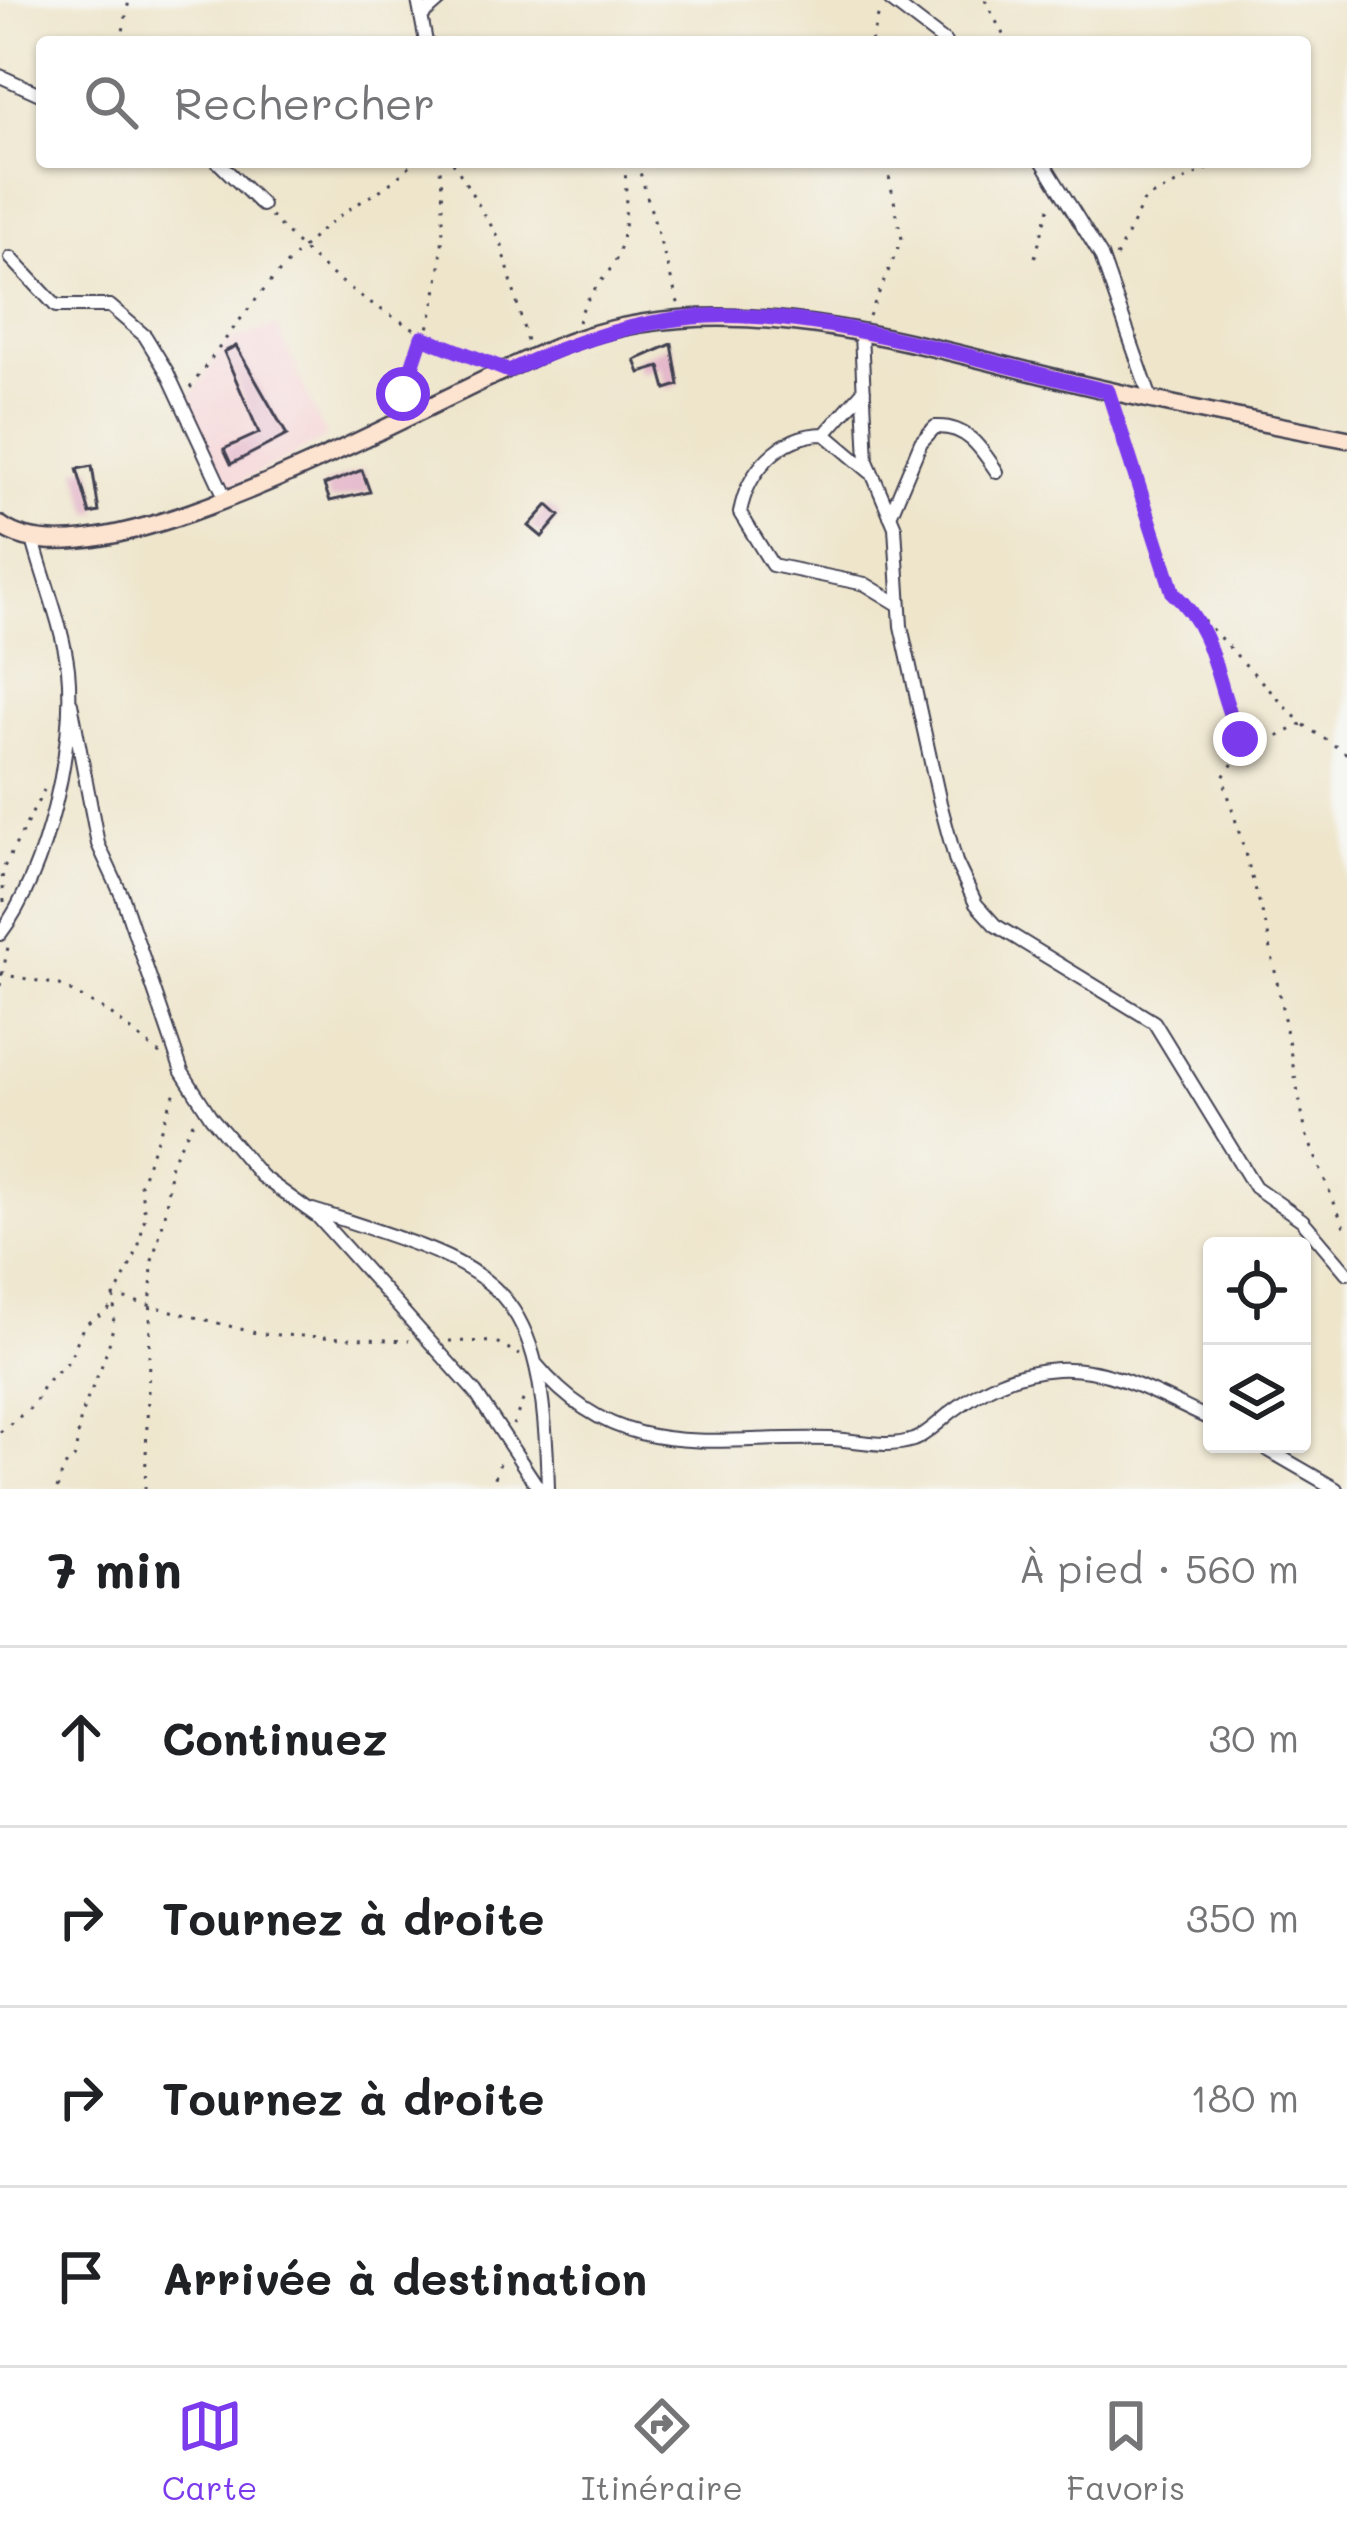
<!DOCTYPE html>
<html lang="fr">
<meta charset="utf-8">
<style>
body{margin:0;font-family:Mali,sans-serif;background:#f6f6f6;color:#202124}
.controls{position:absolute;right:36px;bottom:36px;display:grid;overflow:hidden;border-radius:12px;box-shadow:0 3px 9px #0004}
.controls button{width:108px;height:108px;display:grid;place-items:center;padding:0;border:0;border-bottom:3px solid #e0e0e0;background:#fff;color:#202124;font:60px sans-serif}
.stop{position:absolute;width:36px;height:36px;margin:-27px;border:9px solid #7c3aed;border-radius:50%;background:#fff}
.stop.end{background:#7c3aed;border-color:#fff;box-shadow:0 3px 12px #0008}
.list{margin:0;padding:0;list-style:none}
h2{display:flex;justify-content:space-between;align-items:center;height:156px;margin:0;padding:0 48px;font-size:51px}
h2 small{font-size:39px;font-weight:400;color:#757577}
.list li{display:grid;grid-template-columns:78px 1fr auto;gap:36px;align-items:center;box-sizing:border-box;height:180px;padding:0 48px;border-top:3px solid #e0e0e0}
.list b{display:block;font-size:45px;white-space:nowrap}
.list em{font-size:39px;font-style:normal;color:#757577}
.icon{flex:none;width:66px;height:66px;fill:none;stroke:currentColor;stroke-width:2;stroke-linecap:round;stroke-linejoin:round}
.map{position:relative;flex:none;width:1347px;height:1489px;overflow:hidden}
.search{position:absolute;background:#fff;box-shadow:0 3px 9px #0004;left:36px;right:36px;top:36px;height:132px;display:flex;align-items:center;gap:30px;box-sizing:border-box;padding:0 42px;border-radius:12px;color:#757577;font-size:45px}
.sheet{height:876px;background:#fff}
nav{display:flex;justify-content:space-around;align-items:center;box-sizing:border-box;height:168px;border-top:3px solid #e0e0e0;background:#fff;font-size:33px;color:#757577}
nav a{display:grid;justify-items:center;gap:6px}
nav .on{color:#7c3aed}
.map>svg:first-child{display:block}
.built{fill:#f7cfd3}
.building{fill:#e3b2c7}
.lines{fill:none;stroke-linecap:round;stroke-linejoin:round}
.street-casing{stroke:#413f51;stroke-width:16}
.secondary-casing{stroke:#413f51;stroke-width:21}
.path{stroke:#413f51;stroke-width:3;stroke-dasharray:3 9;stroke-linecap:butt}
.street{stroke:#fff;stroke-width:12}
.secondary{stroke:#fde4d1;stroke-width:16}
.route{stroke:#7c3aed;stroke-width:15}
</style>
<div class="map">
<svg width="1347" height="1489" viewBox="0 0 1347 1489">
<rect width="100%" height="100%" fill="#f6f6f2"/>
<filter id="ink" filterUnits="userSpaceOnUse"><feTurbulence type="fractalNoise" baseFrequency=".00833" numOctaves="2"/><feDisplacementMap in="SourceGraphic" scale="24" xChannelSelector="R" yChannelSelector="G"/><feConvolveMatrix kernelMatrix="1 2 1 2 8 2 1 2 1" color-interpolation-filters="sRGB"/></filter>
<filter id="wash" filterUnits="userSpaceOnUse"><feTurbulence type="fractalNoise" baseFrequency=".004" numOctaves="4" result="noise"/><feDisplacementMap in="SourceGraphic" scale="48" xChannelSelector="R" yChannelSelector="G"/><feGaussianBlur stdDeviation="2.7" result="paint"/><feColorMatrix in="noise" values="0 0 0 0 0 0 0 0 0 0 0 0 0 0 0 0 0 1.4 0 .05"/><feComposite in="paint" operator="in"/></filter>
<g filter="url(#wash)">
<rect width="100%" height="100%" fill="#eee5cb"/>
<path class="built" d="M 277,325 L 326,438 L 227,489 L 187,402 L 227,341 Z"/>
<g id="blocks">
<path class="building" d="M 672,344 L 679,385 L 666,389 L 660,367 L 640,373 L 635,360 Z
M 236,346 L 287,435 L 231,464 L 224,449 L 259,433 L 224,352 Z
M 92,466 L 99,512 L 90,514 L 77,469 Z
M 362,470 L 370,492 L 330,501 L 324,485 Z
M 548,505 L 560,516 L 542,537 L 529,526 Z"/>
</g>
</g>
<g filter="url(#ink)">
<use href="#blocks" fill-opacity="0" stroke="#413f51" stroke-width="3"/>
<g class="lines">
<g class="street-casing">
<path id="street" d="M 418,0 L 426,42
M 890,0 L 945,42
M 424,14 L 440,0
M 0,76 L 42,95
M 218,162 L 262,205
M 1043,162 L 1101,256 L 1152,402
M 11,258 L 56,306 L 110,306 L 145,336 L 167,372 L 225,497
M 861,334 L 867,461 L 895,527 L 901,626 L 940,803 L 956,862 L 976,904 L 995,925 L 1154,1022 L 1255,1187 L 1302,1220 L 1347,1273
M 864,390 L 825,434 C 780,434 747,472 740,513 L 772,565 L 865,584 L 898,604
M 825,434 L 870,472
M 890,516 L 921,442 L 935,427 C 967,425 981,448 997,472
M 71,703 L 98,844 L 122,896 L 182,1072 L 211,1117 L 261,1176 L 318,1217 L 475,1392 L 539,1489
M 0,934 C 47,873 76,744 68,669 C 63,627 45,584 34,543
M 313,1210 C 500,1270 543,1276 548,1489
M 536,1364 C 621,1467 714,1435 831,1439 C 858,1440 886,1449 913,1440 C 926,1435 939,1422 950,1413 C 984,1387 1013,1372 1057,1369 C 1112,1366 1163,1398 1212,1420
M 1258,1444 L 1336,1489"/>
</g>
<g class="secondary-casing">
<path id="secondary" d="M 0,525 C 101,601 458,381 572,341 C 737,283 918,346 1080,384 C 1169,405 1258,422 1347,439"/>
</g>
<path class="path" d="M 985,0 L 1007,42
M 121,42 L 129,0
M 871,42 L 880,9
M 453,162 L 501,242 L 527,341
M 637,162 L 679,306
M 271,216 C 331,284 404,330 489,363
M 1035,257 L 1051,201
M 1116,257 L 1145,199 L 1222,162
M 869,316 L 902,239 L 886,162
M 578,322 C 588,288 608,279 617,257 C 628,227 626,194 625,162
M 190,388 C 234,327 277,265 338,217 C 365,197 391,188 413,162
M 397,405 C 436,337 451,239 439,162
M 1114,410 L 1173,593 L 1197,615 L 1212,644 L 1225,708 L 1240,739 L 1237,758 L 1223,777 L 1267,929 L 1306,1134 L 1347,1234
M 1203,620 L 1302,724 L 1237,758
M 1304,725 L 1347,754
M 4,902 L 2,871 L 44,790
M 0,974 L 60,985 L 108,1012 L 161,1055
M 0,986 L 8,947
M 449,1341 L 496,1342 L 520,1355
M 513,1425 L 525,1395
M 0,1432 L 34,1405 L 44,1384 L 69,1361 L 84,1325 L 108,1311 L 138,1249 L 145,1216 L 140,1184 L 176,1089
M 57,1489 L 64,1467 L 74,1459 C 78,1443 78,1425 83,1410 C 99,1370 117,1341 114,1296 L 260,1334 L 409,1341
M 145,1489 L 152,1261 L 165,1216 L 171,1162 L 196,1117
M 491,1489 L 502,1457"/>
<use href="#street" class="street"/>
<use href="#secondary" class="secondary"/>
</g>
</g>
<g class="lines" filter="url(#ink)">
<path class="route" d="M 403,394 L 422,337 L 509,371 C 567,344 628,323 693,317 C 809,305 991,364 1108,391 L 1173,593 C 1218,633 1215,687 1240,739"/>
</g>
</svg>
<div class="controls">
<button><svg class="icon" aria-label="locate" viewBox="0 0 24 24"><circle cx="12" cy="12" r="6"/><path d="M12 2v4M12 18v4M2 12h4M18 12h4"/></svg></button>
<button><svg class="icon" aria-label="layers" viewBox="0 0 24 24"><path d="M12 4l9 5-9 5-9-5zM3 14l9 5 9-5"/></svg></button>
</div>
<div class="stop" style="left:403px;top:394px"></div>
<div class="stop end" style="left:1240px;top:739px"></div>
<div class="search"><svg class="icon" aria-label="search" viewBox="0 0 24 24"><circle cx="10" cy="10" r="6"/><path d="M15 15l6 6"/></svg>Rechercher</div>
</div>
<section class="sheet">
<h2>7 min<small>À pied · 560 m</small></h2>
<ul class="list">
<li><svg class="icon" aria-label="ahead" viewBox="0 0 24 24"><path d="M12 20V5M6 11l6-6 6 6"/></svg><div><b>Continuez</b></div><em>30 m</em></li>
<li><svg class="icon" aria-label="right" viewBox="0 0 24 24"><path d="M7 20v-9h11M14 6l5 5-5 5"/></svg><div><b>Tournez à droite</b></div><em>350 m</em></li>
<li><svg class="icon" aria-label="right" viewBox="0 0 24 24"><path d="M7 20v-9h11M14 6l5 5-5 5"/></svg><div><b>Tournez à droite</b></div><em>180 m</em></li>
<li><svg class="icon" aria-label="arrive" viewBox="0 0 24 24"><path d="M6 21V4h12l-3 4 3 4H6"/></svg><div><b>Arrivée à destination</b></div></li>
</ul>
</section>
<nav>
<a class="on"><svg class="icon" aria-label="map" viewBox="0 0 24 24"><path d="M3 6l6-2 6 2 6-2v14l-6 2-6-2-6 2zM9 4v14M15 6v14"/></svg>Carte</a>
<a><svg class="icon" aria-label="directions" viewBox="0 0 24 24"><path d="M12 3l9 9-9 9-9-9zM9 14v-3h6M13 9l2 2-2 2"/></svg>Itinéraire</a>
<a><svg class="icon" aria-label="saved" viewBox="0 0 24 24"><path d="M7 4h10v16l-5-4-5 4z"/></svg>Favoris</a>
</nav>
